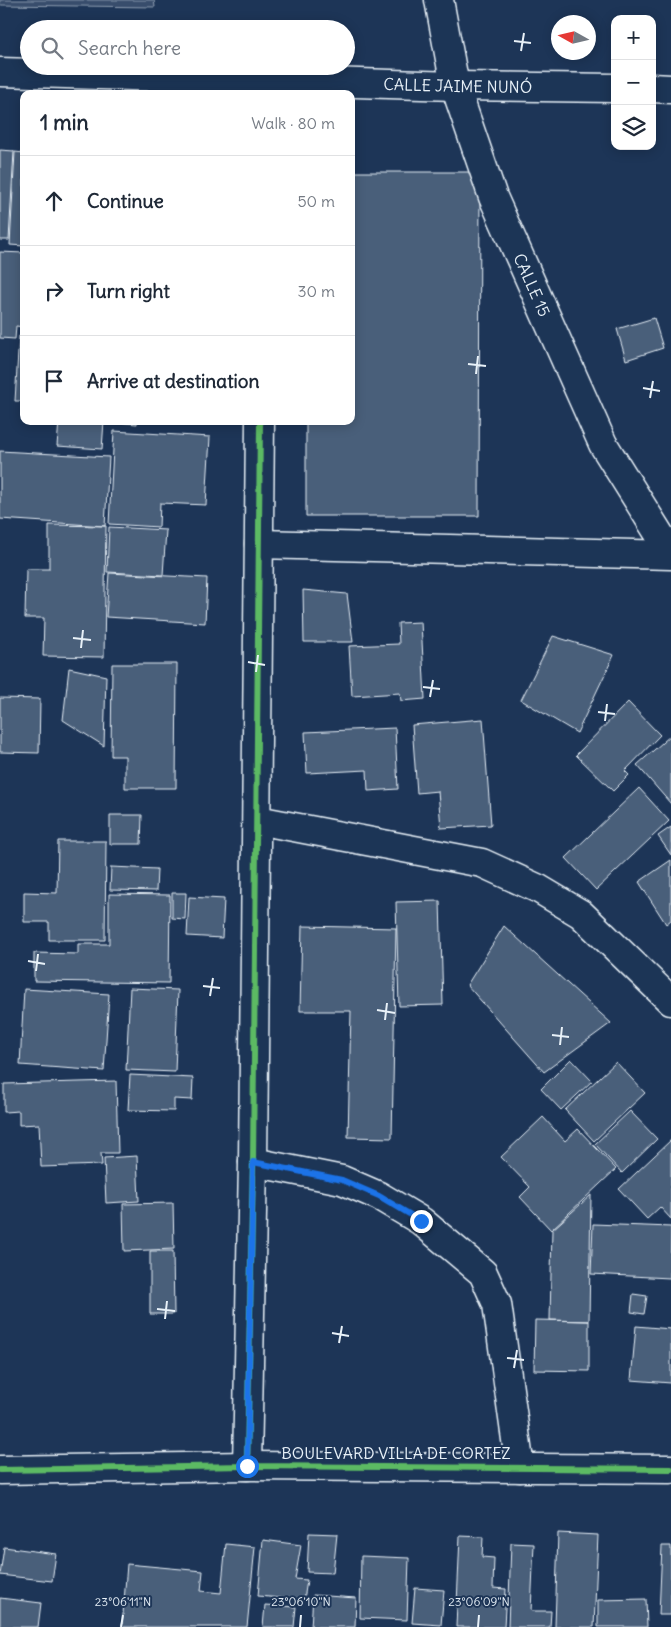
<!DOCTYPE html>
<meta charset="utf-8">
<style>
body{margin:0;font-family:Delius,sans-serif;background:#f6f6f7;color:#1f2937}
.controls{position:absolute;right:15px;top:15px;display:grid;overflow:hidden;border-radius:10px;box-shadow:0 2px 12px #0003}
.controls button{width:45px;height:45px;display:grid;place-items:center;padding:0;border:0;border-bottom:1px solid #e0e1e3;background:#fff;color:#1f2937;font:25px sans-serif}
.compass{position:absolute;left:551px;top:15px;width:45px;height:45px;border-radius:50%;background:#fff;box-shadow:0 2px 12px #0003;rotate:278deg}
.stop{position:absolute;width:15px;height:15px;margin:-11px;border:4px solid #1a73e8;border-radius:50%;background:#fff}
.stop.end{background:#1a73e8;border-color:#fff;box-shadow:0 1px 5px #0008}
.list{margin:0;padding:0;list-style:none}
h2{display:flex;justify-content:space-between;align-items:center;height:65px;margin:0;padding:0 20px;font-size:21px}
h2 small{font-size:16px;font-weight:400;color:#747a83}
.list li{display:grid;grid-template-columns:32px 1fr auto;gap:15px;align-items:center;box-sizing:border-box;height:90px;padding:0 20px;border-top:1px solid #e0e1e3}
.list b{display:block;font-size:19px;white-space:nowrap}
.list em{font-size:16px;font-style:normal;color:#747a83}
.icon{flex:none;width:28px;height:28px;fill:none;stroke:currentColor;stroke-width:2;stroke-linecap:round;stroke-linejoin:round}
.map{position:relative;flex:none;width:671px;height:1627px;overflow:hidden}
.search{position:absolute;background:#fff;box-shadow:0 2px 12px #0003;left:20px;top:20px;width:335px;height:55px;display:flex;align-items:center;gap:12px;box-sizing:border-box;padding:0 18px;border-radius:28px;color:#747a83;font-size:19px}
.panel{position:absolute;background:#fff;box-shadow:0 2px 12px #0003;left:20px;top:90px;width:335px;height:335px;border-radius:10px}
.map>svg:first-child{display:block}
.green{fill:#374d6c;stroke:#909fb2}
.building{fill:#495e7a;stroke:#e8f1f8}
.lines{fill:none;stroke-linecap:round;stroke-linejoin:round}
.minor-casing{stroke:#e8f1f8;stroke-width:31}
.minor{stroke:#1d3557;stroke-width:28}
.cycleway-casing{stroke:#1d3557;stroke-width:9}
.cycleway{stroke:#5cba63;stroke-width:6}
.route{stroke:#1a73e8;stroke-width:6}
.ticks{fill:none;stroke:#e8f1f8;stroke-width:2}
.labels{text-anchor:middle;stroke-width:4;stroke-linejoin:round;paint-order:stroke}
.street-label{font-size:16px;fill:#e8f1f8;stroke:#1d3557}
.ticks-label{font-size:12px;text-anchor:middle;fill:#e8f1f8;stroke:#1d3557;stroke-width:4;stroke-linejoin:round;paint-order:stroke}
</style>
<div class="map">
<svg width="671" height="1627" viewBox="0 0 671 1627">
<rect width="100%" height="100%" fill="#1d3557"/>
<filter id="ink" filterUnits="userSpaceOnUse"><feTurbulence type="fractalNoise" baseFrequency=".02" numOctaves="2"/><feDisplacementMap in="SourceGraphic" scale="10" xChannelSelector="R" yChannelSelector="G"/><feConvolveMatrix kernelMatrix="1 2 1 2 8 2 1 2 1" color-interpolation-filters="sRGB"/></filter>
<g filter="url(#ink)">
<path class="green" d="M 0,0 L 154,0 L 155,7 L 0,5 Z"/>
<path class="building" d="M 0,150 L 14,151 L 9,240 L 0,240 Z
M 15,152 L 24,153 L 24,246 L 10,245 Z
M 351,172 L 480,172 L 479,516 L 306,516 L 306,421 L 351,421 Z
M 0,252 L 24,253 L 24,327 L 16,326 L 15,339 L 0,338 Z
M 654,318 L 663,348 L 626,360 L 617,329 Z
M 19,336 L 24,336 L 24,401 L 15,401 Z
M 59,421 L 104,421 L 102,449 L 57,446 Z
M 107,421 L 137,421 L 137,424 Z
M 114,431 L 210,437 L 206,505 L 160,503 L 159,527 L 109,524 Z
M 0,451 L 109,457 L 105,526 L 0,519 Z
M 49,525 L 106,526 L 104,657 L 43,656 L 44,618 L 25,618 L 26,569 L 49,569 Z
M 109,527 L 166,530 L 163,575 L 107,572 Z
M 109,573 L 207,578 L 205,623 L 106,617 Z
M 303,590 L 347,594 L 353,642 L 304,642 Z
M 421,622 L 425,699 L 401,701 L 400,693 L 352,696 L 349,646 L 399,644 L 398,623 Z
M 553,636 L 614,655 L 577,733 L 521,700 Z
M 112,664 L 177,664 L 176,788 L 125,788 L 125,756 L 111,756 Z
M 69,668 L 106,676 L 104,746 L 63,720 Z
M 0,698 L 40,699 L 39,753 L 0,752 Z
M 628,702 L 660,735 L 625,771 L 629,775 L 613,791 L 576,755 Z
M 483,719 L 491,825 L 441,828 L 438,791 L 417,793 L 412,725 Z
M 395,728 L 398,789 L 368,791 L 367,770 L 307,773 L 305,732 Z
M 671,735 L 671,804 L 637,765 Z
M 639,788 L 669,821 L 596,890 L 566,858 Z
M 110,815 L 142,815 L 141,844 L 110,844 Z
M 671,827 L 671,855 L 658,836 Z
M 58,841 L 106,841 L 105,940 L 49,940 L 49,922 L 24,922 L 24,892 L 57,893 Z
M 671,860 L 671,920 L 666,924 L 639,882 Z
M 111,867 L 157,869 L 156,891 L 110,890 Z
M 172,893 L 186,893 L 185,919 L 172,918 Z
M 109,894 L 170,895 L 169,983 L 34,981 L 34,953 L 78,954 L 78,944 L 109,944 Z
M 189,897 L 224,899 L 222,938 L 187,936 Z
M 440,901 L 443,1005 L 399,1006 L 396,902 Z
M 302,926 L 396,928 L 392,1138 L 348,1137 L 351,1011 L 300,1011 Z
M 504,926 L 611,1023 L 544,1072 L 467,985 Z
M 130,988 L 178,990 L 175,1072 L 126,1070 Z
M 24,989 L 109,994 L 104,1071 L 20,1065 Z
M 571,1059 L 592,1081 L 561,1110 L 541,1089 Z
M 616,1062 L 645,1093 L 594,1141 L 565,1110 Z
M 130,1075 L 193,1078 L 192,1100 L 174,1099 L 174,1111 L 128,1110 Z
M 116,1081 L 118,1153 L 101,1153 L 102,1165 L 41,1167 L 39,1124 L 19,1125 L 19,1111 L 4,1112 L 4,1084 Z
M 630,1111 L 657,1139 L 622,1173 L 595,1144 Z
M 543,1117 L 565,1141 L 578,1129 L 616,1169 L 551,1230 L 520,1197 L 530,1187 L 501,1157 Z
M 671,1140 L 671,1219 L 660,1207 L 647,1219 L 619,1189 Z
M 137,1156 L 139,1201 L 106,1203 L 104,1158 Z
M 591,1195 L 589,1321 L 550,1320 L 552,1230 Z
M 173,1203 L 174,1249 L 124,1251 L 123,1204 Z
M 593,1224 L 671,1227 L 670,1278 L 591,1274 Z
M 150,1251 L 173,1251 L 174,1314 L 150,1314 Z
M 633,1294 L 647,1296 L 644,1314 L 631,1312 Z
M 535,1320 L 589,1321 L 589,1371 L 534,1370 Z
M 636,1326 L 671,1329 L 671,1383 L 631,1380 Z
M 309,1533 L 337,1534 L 333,1573 L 307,1572 Z
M 558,1533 L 598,1535 L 594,1627 L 555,1627 Z
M 460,1536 L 483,1537 L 482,1557 L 494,1558 L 493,1588 L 506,1589 L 504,1627 L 456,1627 Z
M 263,1540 L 301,1545 L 295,1579 L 307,1580 L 304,1600 L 258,1596 Z
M 511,1543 L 534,1544 L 531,1611 L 551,1611 L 550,1627 L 508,1627 Z
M 226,1544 L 255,1547 L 247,1627 L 122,1627 L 127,1564 L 203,1571 L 201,1591 L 221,1593 Z
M 662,1546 L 671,1546 L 671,1615 L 659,1615 Z
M 4,1547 L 56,1554 L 52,1581 L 0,1575 Z
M 361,1556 L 409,1558 L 407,1620 L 360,1618 Z
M 415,1588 L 444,1590 L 441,1625 L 412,1623 Z
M 313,1595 L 356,1598 L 355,1627 L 311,1627 Z
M 0,1598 L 41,1603 L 38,1627 L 0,1627 Z
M 646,1599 L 647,1627 L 598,1627 L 598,1600 Z
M 265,1605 L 296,1607 L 294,1627 L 263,1627 Z"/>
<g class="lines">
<g class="minor-casing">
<g id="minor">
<path id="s1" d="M 439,0 L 455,86 L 493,197 L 603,444 L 671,553"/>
<path id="s2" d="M 0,72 L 455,86 L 615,88"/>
<path d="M 652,88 L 671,89"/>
<path d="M 259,544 L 671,555"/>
<path d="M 257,820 L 482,863 L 539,889 L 581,914 L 671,1001"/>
<path d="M 253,1162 L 342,1180 L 379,1196 L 421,1221 L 483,1273 L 497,1304 L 520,1468"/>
<path d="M 247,1466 L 253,1162 L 260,421"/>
<path d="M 0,1470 L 247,1466 L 671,1469"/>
</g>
</g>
<use href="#minor" class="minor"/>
<g class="cycleway-casing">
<path id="cycleway" d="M 247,1466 L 253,1162 L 260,421
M 0,1470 L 247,1466 L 671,1469"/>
</g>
<use href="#cycleway" class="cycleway"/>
</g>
</g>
<g class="lines" filter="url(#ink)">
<path class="route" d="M 247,1466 L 253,1162 L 342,1180 L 379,1196 L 421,1221"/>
</g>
<path class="ticks" d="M 514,41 L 531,43M 521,51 L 524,33M 468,364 L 486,366M 476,374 L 478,356M 643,388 L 660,391M 650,398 L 653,381M 73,638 L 91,640M 81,648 L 83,630M 248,662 L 265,665M 256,672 L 258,655M 423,687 L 440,689M 430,697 L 433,680M 598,712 L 615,714M 605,721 L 607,704M 28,961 L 45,964M 36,971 L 38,954M 203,986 L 220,988M 210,996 L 213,978M 377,1010 L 395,1013M 385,1020 L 387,1003M 552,1035 L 569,1037M 560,1045 L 562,1027M 157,1309 L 175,1311M 165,1319 L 167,1301M 332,1333 L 349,1336M 339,1343 L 342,1326M 507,1358 L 524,1360M 514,1368 L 517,1350M 121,1627 L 123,1615M 300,1627 L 301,1615M 478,1627 L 479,1615"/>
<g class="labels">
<g class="street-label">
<text dy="6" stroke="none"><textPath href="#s2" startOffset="458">CALLE JAIME NUNÓ</textPath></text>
<text dy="6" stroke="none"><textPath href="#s1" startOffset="301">CALLE 15</textPath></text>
<text x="396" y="1459">BOULEVARD VILLA DE CORTEZ</text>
</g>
</g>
<g class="ticks-label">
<text x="123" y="1606">23°06'11"N</text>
<text x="301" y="1606">23°06'10"N</text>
<text x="479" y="1606">23°06'09"N</text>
</g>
</svg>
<div class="controls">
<button>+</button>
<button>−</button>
<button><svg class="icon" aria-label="layers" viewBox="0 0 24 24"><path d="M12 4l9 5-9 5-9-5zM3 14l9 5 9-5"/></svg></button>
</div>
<svg class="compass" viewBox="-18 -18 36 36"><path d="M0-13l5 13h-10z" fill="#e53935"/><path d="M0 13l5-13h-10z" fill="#747a83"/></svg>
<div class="stop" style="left:247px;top:1466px"></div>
<div class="stop end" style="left:421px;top:1221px"></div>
<div class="search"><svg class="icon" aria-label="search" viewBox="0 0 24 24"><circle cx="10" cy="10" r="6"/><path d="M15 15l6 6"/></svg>Search here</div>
<section class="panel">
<h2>1 min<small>Walk · 80 m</small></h2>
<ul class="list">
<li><svg class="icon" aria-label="ahead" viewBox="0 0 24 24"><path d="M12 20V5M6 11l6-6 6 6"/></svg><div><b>Continue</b></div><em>50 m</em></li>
<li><svg class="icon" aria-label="right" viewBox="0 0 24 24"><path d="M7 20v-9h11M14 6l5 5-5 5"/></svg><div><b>Turn right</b></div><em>30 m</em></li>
<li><svg class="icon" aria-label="arrive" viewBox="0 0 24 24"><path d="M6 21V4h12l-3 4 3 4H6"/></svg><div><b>Arrive at destination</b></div></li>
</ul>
</section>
</div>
